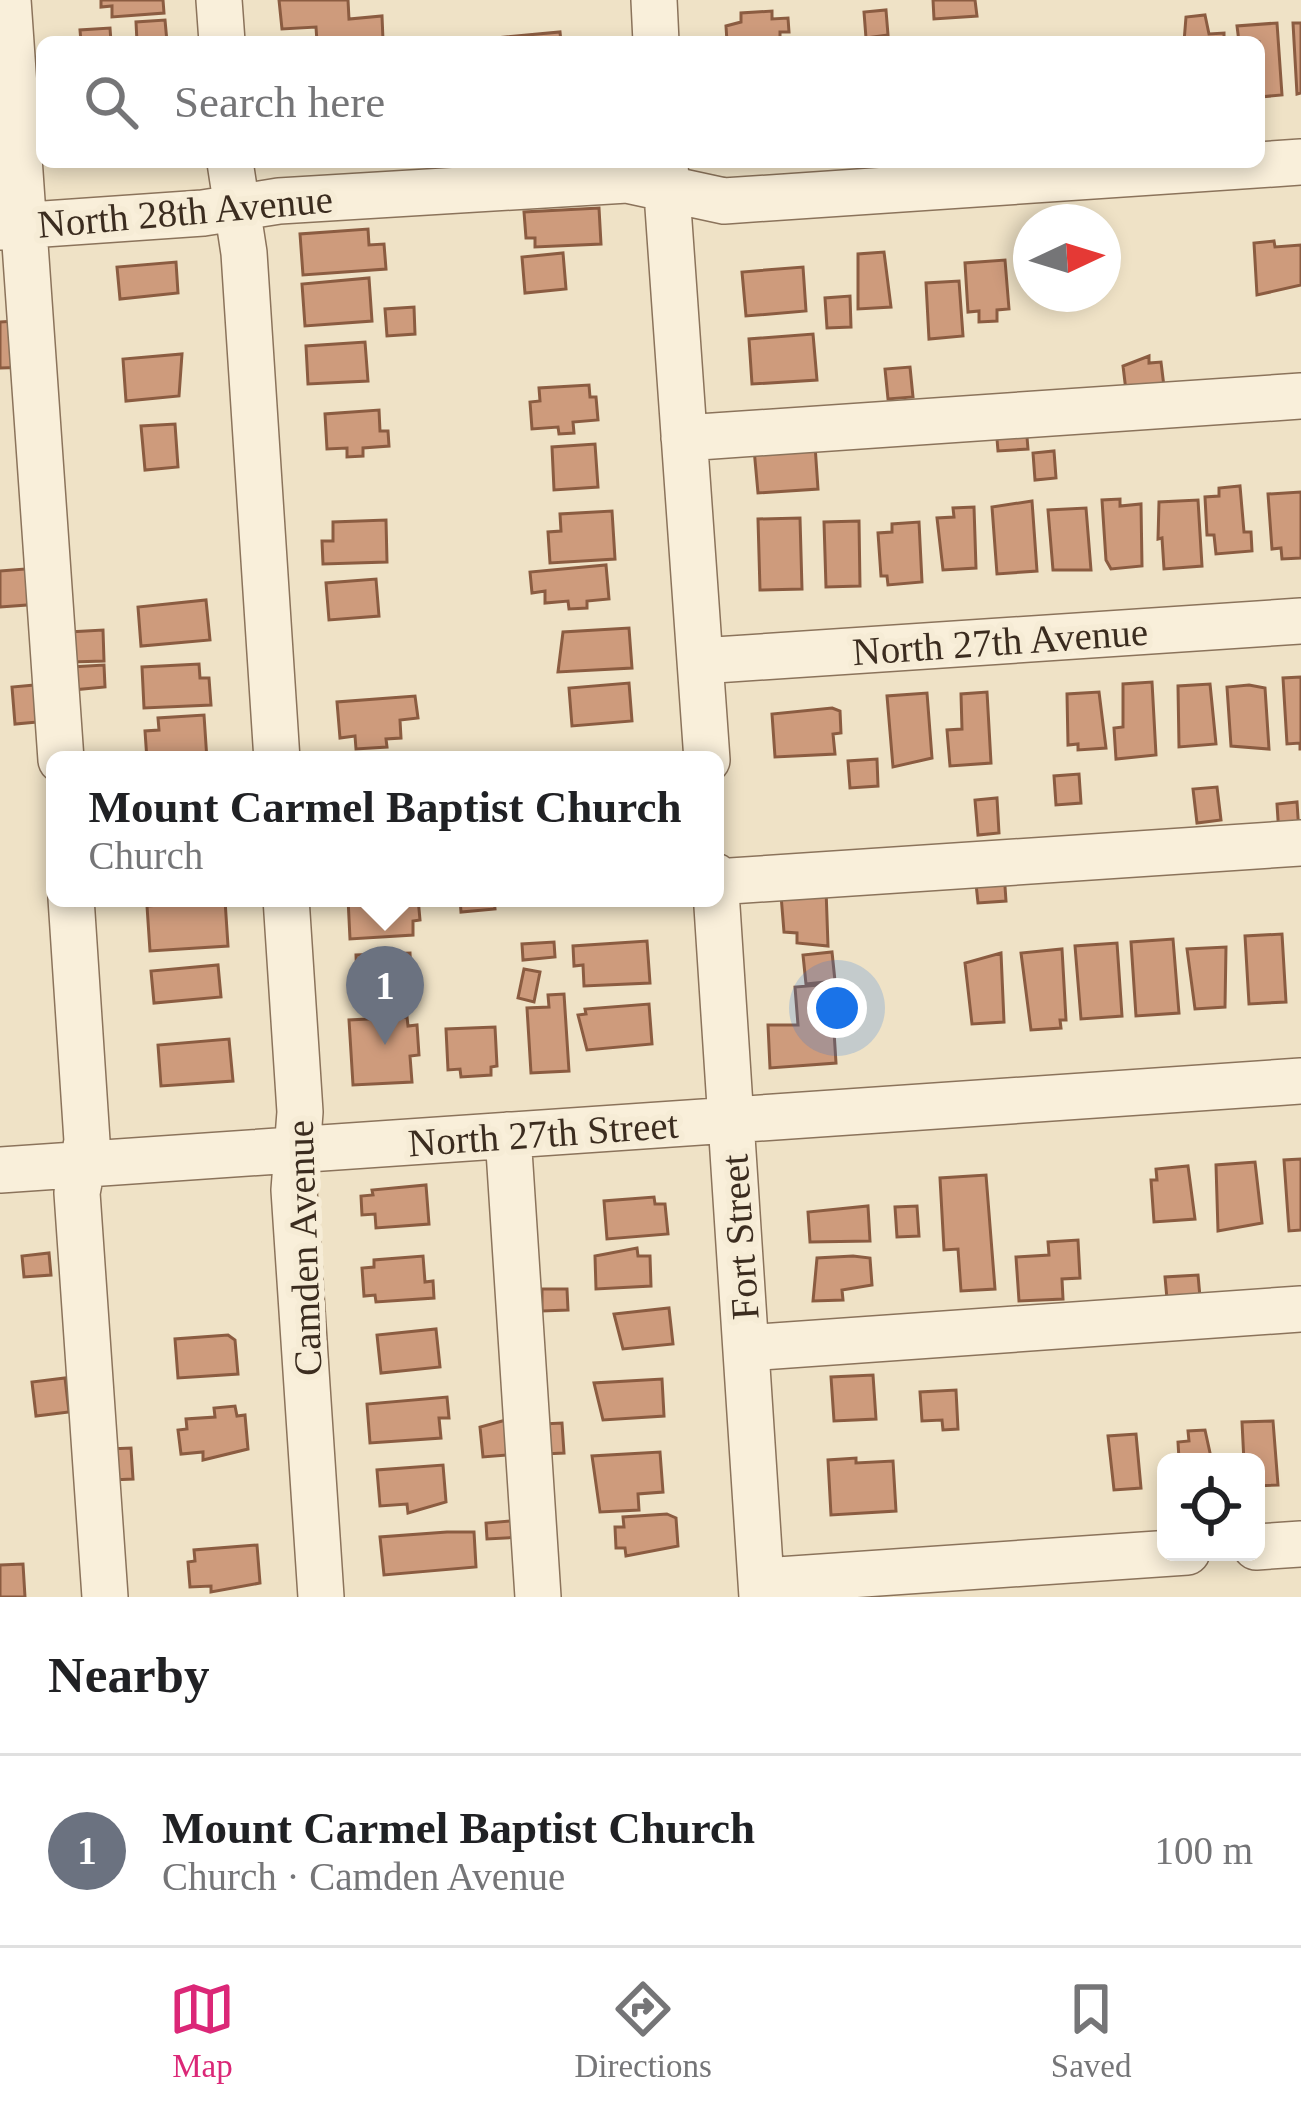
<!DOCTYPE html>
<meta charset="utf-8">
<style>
body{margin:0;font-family:Georgia,serif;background:#f2f2f2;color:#202124}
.controls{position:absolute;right:36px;bottom:36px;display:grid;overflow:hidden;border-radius:18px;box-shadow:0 6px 18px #0003}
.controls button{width:108px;height:108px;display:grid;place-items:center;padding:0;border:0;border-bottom:3px solid #e0e0e0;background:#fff;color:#202124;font:60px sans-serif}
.compass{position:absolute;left:1013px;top:204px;width:108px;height:108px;border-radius:50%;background:#fff;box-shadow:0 6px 18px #0003;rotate:86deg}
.you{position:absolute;left:837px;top:1008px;width:42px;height:42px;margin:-30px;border:9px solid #fff;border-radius:50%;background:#1a73e8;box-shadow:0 0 0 18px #1a73e833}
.badge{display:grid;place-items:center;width:78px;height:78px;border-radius:50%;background:#db2777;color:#fff;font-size:39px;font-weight:700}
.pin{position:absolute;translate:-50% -99px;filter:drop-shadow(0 3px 6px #0008)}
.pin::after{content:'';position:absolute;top:63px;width:42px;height:36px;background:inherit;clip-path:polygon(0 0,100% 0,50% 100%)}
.popup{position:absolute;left:46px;top:751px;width:678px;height:156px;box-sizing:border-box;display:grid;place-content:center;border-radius:18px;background:#fff;filter:drop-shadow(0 3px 9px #0005);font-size:39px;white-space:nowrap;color:#757577}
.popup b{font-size:45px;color:#202124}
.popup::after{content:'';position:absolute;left:50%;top:100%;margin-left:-24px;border:24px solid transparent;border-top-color:#fff}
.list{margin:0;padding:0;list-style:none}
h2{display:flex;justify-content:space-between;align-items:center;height:156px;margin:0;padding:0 48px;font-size:51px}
h2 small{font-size:39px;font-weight:400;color:#757577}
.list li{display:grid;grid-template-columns:78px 1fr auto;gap:36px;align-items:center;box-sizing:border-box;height:192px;padding:0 48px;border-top:3px solid #e0e0e0}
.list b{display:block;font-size:45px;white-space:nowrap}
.list p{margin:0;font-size:39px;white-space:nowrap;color:#757577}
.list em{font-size:39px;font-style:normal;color:#757577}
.icon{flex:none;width:66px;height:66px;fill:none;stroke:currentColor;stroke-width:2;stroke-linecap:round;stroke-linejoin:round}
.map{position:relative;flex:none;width:1301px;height:1597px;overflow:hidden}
.search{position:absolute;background:#fff;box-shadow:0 6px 18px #0003;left:36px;right:36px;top:36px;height:132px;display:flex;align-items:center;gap:30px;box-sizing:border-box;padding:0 42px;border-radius:18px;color:#757577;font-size:45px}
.sheet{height:348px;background:#fff}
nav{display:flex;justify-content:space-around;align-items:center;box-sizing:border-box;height:168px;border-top:3px solid #e0e0e0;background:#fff;font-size:33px;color:#757577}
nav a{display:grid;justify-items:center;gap:6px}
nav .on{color:#db2777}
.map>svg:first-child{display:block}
.building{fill:#ce9b7c;stroke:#8b5c41;stroke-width:3}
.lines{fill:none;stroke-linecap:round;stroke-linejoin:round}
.minor-casing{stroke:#8b735b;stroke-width:48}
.minor{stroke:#f9efda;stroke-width:45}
.labels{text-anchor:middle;stroke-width:12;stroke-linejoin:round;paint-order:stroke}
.street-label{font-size:39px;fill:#3b2c1f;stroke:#f6ecd6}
</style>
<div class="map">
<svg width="1301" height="1597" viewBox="0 0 1301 1597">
<rect width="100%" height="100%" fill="#efe2c6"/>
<path class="building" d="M 101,0 L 163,0 L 164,13 L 112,17 L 112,6 L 101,7 Z
M 279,0 L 348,0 L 349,19 L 382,16 L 383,40 L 317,42 L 316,27 L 282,29 Z
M 933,0 L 975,0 L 977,16 L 934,19 Z
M 886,10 L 888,35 L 866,38 L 864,12 Z
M 772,11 L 772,19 L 788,18 L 789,32 L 780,32 L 780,42 L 727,42 L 726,26 L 741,22 L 741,13 Z
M 1205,15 L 1209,34 L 1224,33 L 1224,42 L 1184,42 L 1186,17 Z
M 165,20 L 167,42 L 137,42 L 136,22 Z
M 1277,23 L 1282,95 L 1259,97 L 1259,42 L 1239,42 L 1237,26 Z
M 1293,23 L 1301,23 L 1301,93 L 1297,94 Z
M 110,28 L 111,42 L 81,42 L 80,30 Z
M 560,32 L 561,42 L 496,42 L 495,38 Z
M 599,208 L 601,244 L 535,247 L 535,238 L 526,238 L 524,212 Z
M 368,229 L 369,245 L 384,244 L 386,269 L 303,275 L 300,234 Z
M 1274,241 L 1275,247 L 1301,245 L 1301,285 L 1257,295 L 1254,243 Z
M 884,252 L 891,307 L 858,309 L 858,254 Z
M 563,253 L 566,289 L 525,293 L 522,257 Z
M 1005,260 L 1009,309 L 997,310 L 997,321 L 979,322 L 979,311 L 968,312 L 965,263 Z
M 176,262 L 178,293 L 120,299 L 117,267 Z
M 803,267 L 806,311 L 746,316 L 742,272 Z
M 369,278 L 372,321 L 305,326 L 302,284 Z
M 959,281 L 963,336 L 929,339 L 926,283 Z
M 850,296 L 851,327 L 827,328 L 825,298 Z
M 414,307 L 415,334 L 387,336 L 385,309 Z
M 15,321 L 32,367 L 0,368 L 0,322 Z
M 813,334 L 817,380 L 752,384 L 749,339 Z
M 365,342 L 368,381 L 308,384 L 306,346 Z
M 182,354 L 179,396 L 126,401 L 123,359 Z
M 1149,356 L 1149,363 L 1161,362 L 1165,395 L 1127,399 L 1123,366 Z
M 910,367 L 913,397 L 888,399 L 885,369 Z
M 589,385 L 590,397 L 596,397 L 598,420 L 573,422 L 574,433 L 559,434 L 558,427 L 532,429 L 530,402 L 540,401 L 539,388 Z
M 379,410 L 380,431 L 388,431 L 389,446 L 363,448 L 363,456 L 347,457 L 347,448 L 327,449 L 325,414 Z
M 175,424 L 178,467 L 145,470 L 141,426 Z
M 1026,425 L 1028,449 L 998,451 L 996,427 Z
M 595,444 L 598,487 L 554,490 L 552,447 Z
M 815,445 L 818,489 L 758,493 L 754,449 Z
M 1054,451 L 1056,478 L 1035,480 L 1033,453 Z
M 1240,486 L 1244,532 L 1251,532 L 1252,551 L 1216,554 L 1214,535 L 1207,535 L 1205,497 L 1219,496 L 1219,488 Z
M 1301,492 L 1301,558 L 1282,559 L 1281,548 L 1272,549 L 1268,494 Z
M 1120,499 L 1120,506 L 1141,504 L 1142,566 L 1111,569 L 1106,560 L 1102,500 Z
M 1198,500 L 1202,566 L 1164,569 L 1162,538 L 1158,539 L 1159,502 Z
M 1032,501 L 1037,571 L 997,574 L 992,507 Z
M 974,507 L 976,568 L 943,570 L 937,518 L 954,517 L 953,508 Z
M 1086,508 L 1091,570 L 1053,570 L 1048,510 Z
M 612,511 L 615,559 L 550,563 L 548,532 L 561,531 L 560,514 Z
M 800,518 L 802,589 L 760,590 L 758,519 Z
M 386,520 L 387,562 L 323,564 L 322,541 L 333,541 L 333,522 Z
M 859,521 L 860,586 L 826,587 L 824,522 Z
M 919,522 L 922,582 L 888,585 L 887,576 L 881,576 L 878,533 L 892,532 L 892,524 Z
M 606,565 L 609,599 L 587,601 L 587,608 L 569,609 L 568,601 L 545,603 L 545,591 L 532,593 L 530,572 Z
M 37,568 L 40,604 L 0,607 L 0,571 Z
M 376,579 L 379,616 L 329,620 L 326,583 Z
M 206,600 L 210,640 L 141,646 L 138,607 Z
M 629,628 L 632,668 L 558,672 L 563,632 Z
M 103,630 L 104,661 L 71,662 L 69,632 Z
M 199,664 L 200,678 L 209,678 L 211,705 L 144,708 L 142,667 Z
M 104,665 L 105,687 L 72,690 L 71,667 Z
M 1301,677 L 1301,749 L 1300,749 L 1300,743 L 1287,744 L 1283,678 Z
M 1152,682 L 1156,755 L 1116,759 L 1114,728 L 1123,727 L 1123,684 Z
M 629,683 L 632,721 L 572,726 L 569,688 Z
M 46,684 L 49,721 L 15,724 L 12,687 Z
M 1210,684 L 1216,744 L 1179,747 L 1178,686 Z
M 1249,685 L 1265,688 L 1269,749 L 1231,746 L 1227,687 Z
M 987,692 L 991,763 L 950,766 L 947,730 L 962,729 L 961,694 Z
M 1099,692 L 1106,748 L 1078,750 L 1078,744 L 1068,745 L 1067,694 Z
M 927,693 L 932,758 L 893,767 L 887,696 Z
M 415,696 L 418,718 L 400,720 L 401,738 L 386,739 L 387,747 L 356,749 L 355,736 L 340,738 L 337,702 Z
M 832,708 L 840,711 L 841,733 L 833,734 L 835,754 L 775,757 L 772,714 Z
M 204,715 L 207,760 L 147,760 L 145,731 L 159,730 L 158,718 Z
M 877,759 L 878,786 L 850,788 L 848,761 Z
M 1079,774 L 1081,803 L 1056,805 L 1054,776 Z
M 1217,787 L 1221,820 L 1197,823 L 1193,789 Z
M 997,798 L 999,833 L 978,835 L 975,800 Z
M 1297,802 L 1299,833 L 1279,835 L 1277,804 Z
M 1004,872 L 1006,901 L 978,903 L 975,874 Z
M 826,889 L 828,946 L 797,943 L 797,933 L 784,932 L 781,895 Z
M 348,898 L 418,898 L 420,920 L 413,921 L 413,935 L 350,939 Z
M 460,898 L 494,898 L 495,909 L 461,912 Z
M 225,900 L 228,946 L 150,951 L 147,906 Z
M 1282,934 L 1286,1002 L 1249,1004 L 1245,936 Z
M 1173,939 L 1179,1013 L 1136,1016 L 1131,942 Z
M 647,941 L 650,983 L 584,986 L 583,965 L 574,966 L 573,946 Z
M 554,942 L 555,957 L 523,960 L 522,944 Z
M 1117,943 L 1122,1016 L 1081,1019 L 1075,946 Z
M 1226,947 L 1225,1007 L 1195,1009 L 1187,949 Z
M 1062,949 L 1066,1020 L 1060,1020 L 1061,1028 L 1031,1030 L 1021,953 Z
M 832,952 L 835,981 L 806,984 L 803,955 Z
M 410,953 L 411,979 L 391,980 L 392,997 L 370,998 L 369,981 L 357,982 L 356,955 Z
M 1001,953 L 1004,1022 L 972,1024 L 965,963 Z
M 218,965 L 221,997 L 154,1003 L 151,971 Z
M 524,969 L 540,972 L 534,1002 L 518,998 Z
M 831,984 L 836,1063 L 770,1068 L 768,1025 L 798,1025 L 795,987 Z
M 564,994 L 569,1071 L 531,1073 L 527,1008 L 549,1007 L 548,995 Z
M 649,1004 L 652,1044 L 587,1050 L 578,1015 L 586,1014 L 585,1009 Z
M 407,1017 L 408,1026 L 417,1025 L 419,1055 L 410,1056 L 412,1082 L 353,1085 L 349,1020 Z
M 495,1027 L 497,1066 L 491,1067 L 491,1075 L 461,1077 L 460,1069 L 448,1070 L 446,1029 Z
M 229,1039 L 233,1081 L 161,1086 L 158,1045 Z
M 1301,1159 L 1301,1230 L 1289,1231 L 1284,1160 Z
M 1255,1162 L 1262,1223 L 1218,1231 L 1216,1165 Z
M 1188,1166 L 1195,1219 L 1154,1222 L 1151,1180 L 1157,1180 L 1156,1169 Z
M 986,1175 L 995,1289 L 961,1291 L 958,1249 L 944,1250 L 940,1178 Z
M 426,1185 L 429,1224 L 376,1228 L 375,1214 L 362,1215 L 361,1196 L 373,1195 L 372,1190 Z
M 654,1197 L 655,1204 L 665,1204 L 668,1234 L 607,1239 L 604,1201 Z
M 868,1206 L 870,1241 L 810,1242 L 808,1212 Z
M 917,1206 L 919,1236 L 897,1237 L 895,1207 Z
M 1078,1240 L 1080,1278 L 1062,1279 L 1063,1299 L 1019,1301 L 1016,1257 L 1049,1255 L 1048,1242 Z
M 637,1248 L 638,1256 L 650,1256 L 651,1286 L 596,1289 L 595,1256 Z
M 49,1253 L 51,1275 L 24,1277 L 22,1256 Z
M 423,1256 L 425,1282 L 433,1281 L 434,1298 L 376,1302 L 375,1295 L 364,1296 L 362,1268 L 374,1267 L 374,1260 Z
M 853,1256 L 870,1258 L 872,1285 L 842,1290 L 843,1300 L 813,1301 L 817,1258 Z
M 1198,1275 L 1201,1308 L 1168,1310 L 1165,1277 Z
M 542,1289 L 567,1289 L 568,1310 L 542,1311 Z
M 669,1308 L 673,1344 L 623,1349 L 614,1314 Z
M 436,1329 L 440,1367 L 381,1373 L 377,1335 Z
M 228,1335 L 235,1340 L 238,1374 L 178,1378 L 175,1339 Z
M 873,1375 L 876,1419 L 834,1421 L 831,1377 Z
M 65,1378 L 69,1412 L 36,1416 L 32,1382 Z
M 662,1379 L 664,1416 L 603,1420 L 594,1383 Z
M 956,1390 L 958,1429 L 943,1430 L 942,1420 L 922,1421 L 920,1392 Z
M 447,1397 L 449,1418 L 439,1418 L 441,1438 L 370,1443 L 367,1404 Z
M 235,1406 L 237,1416 L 245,1415 L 248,1449 L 203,1460 L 203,1452 L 181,1454 L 178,1430 L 187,1429 L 186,1419 L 215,1417 L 214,1408 Z
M 517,1417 L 520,1454 L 483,1457 L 480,1427 Z
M 1273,1421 L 1278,1485 L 1256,1486 L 1256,1462 L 1244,1462 L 1242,1422 Z
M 562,1423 L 564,1453 L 544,1454 L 543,1424 Z
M 1205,1430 L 1212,1462 L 1173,1462 L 1179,1459 L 1178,1442 L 1189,1441 L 1188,1431 Z
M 1136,1434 L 1141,1488 L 1114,1490 L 1108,1436 Z
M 131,1448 L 133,1479 L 111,1480 L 109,1449 Z
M 660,1452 L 663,1492 L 638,1494 L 639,1510 L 600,1512 L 592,1456 Z
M 856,1458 L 856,1463 L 893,1461 L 896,1511 L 831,1515 L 828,1460 Z
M 443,1465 L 446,1502 L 408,1513 L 407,1504 L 380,1506 L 377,1470 Z
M 667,1514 L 676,1518 L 678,1546 L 626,1556 L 625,1548 L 616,1548 L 615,1527 L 624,1527 L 623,1517 Z
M 521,1520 L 522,1537 L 487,1539 L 486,1523 Z
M 447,1532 L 474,1532 L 476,1567 L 384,1575 L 380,1537 Z
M 257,1545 L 260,1583 L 211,1592 L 211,1586 L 190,1587 L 188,1562 L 195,1561 L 194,1550 Z
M 23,1564 L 25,1597 L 0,1597 L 0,1565 Z"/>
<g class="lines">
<g class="minor-casing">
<path id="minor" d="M 8,0 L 61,760
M 219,0 L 222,42
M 654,0 L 656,42
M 230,162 L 244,253 L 277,760
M 665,165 L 707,760
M 0,227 L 203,213 L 279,201 L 627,180 L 724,201 L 1301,162
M 684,438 L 1301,396
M 700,661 L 1301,621
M 715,876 L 762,1597
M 715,882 L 1301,843
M 71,898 L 87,1141 L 77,1193 L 105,1597
M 286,898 L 300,1112 L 294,1190 L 321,1597
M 508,1135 L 538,1597
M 0,1170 L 1301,1081
M 746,1348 L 1301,1309
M 1256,1547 L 1301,1544
M 761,1581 L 1187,1552"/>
</g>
<use href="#minor" class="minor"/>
</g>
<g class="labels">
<g class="street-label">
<text transform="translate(185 211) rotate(-5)" y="14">North 28th Avenue</text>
<text transform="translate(1000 641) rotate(-4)" y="14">North 27th Avenue</text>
<text transform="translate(543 1133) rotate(-4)" y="14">North 27th Street</text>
<text transform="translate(739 1237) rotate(-94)" y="14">Fort Street</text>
<text transform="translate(303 1248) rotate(-92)" y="14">Camden Avenue</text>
</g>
</g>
</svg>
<div class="controls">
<button><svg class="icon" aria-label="locate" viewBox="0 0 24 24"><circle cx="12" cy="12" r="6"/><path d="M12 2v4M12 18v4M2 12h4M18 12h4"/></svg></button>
</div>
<svg class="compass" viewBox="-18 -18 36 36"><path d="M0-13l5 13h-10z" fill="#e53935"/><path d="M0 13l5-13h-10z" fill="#757577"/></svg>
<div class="you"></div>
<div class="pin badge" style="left:385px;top:1045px;background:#6b7280">1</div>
<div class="popup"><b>Mount Carmel Baptist Church</b>Church</div>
<div class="search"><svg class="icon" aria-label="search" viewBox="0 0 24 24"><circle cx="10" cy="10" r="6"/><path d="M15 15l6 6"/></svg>Search here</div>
</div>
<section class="sheet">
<h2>Nearby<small></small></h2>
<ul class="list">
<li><span class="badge" style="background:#6b7280">1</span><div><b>Mount Carmel Baptist Church</b><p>Church · Camden Avenue</p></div><em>100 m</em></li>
</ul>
</section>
<nav>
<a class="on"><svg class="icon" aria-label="map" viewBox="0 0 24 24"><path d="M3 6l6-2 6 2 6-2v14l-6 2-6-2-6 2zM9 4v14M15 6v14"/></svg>Map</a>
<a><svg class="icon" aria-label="directions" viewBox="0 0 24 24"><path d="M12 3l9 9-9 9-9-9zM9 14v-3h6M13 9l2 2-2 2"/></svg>Directions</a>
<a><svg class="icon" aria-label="saved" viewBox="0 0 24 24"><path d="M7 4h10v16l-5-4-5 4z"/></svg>Saved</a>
</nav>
